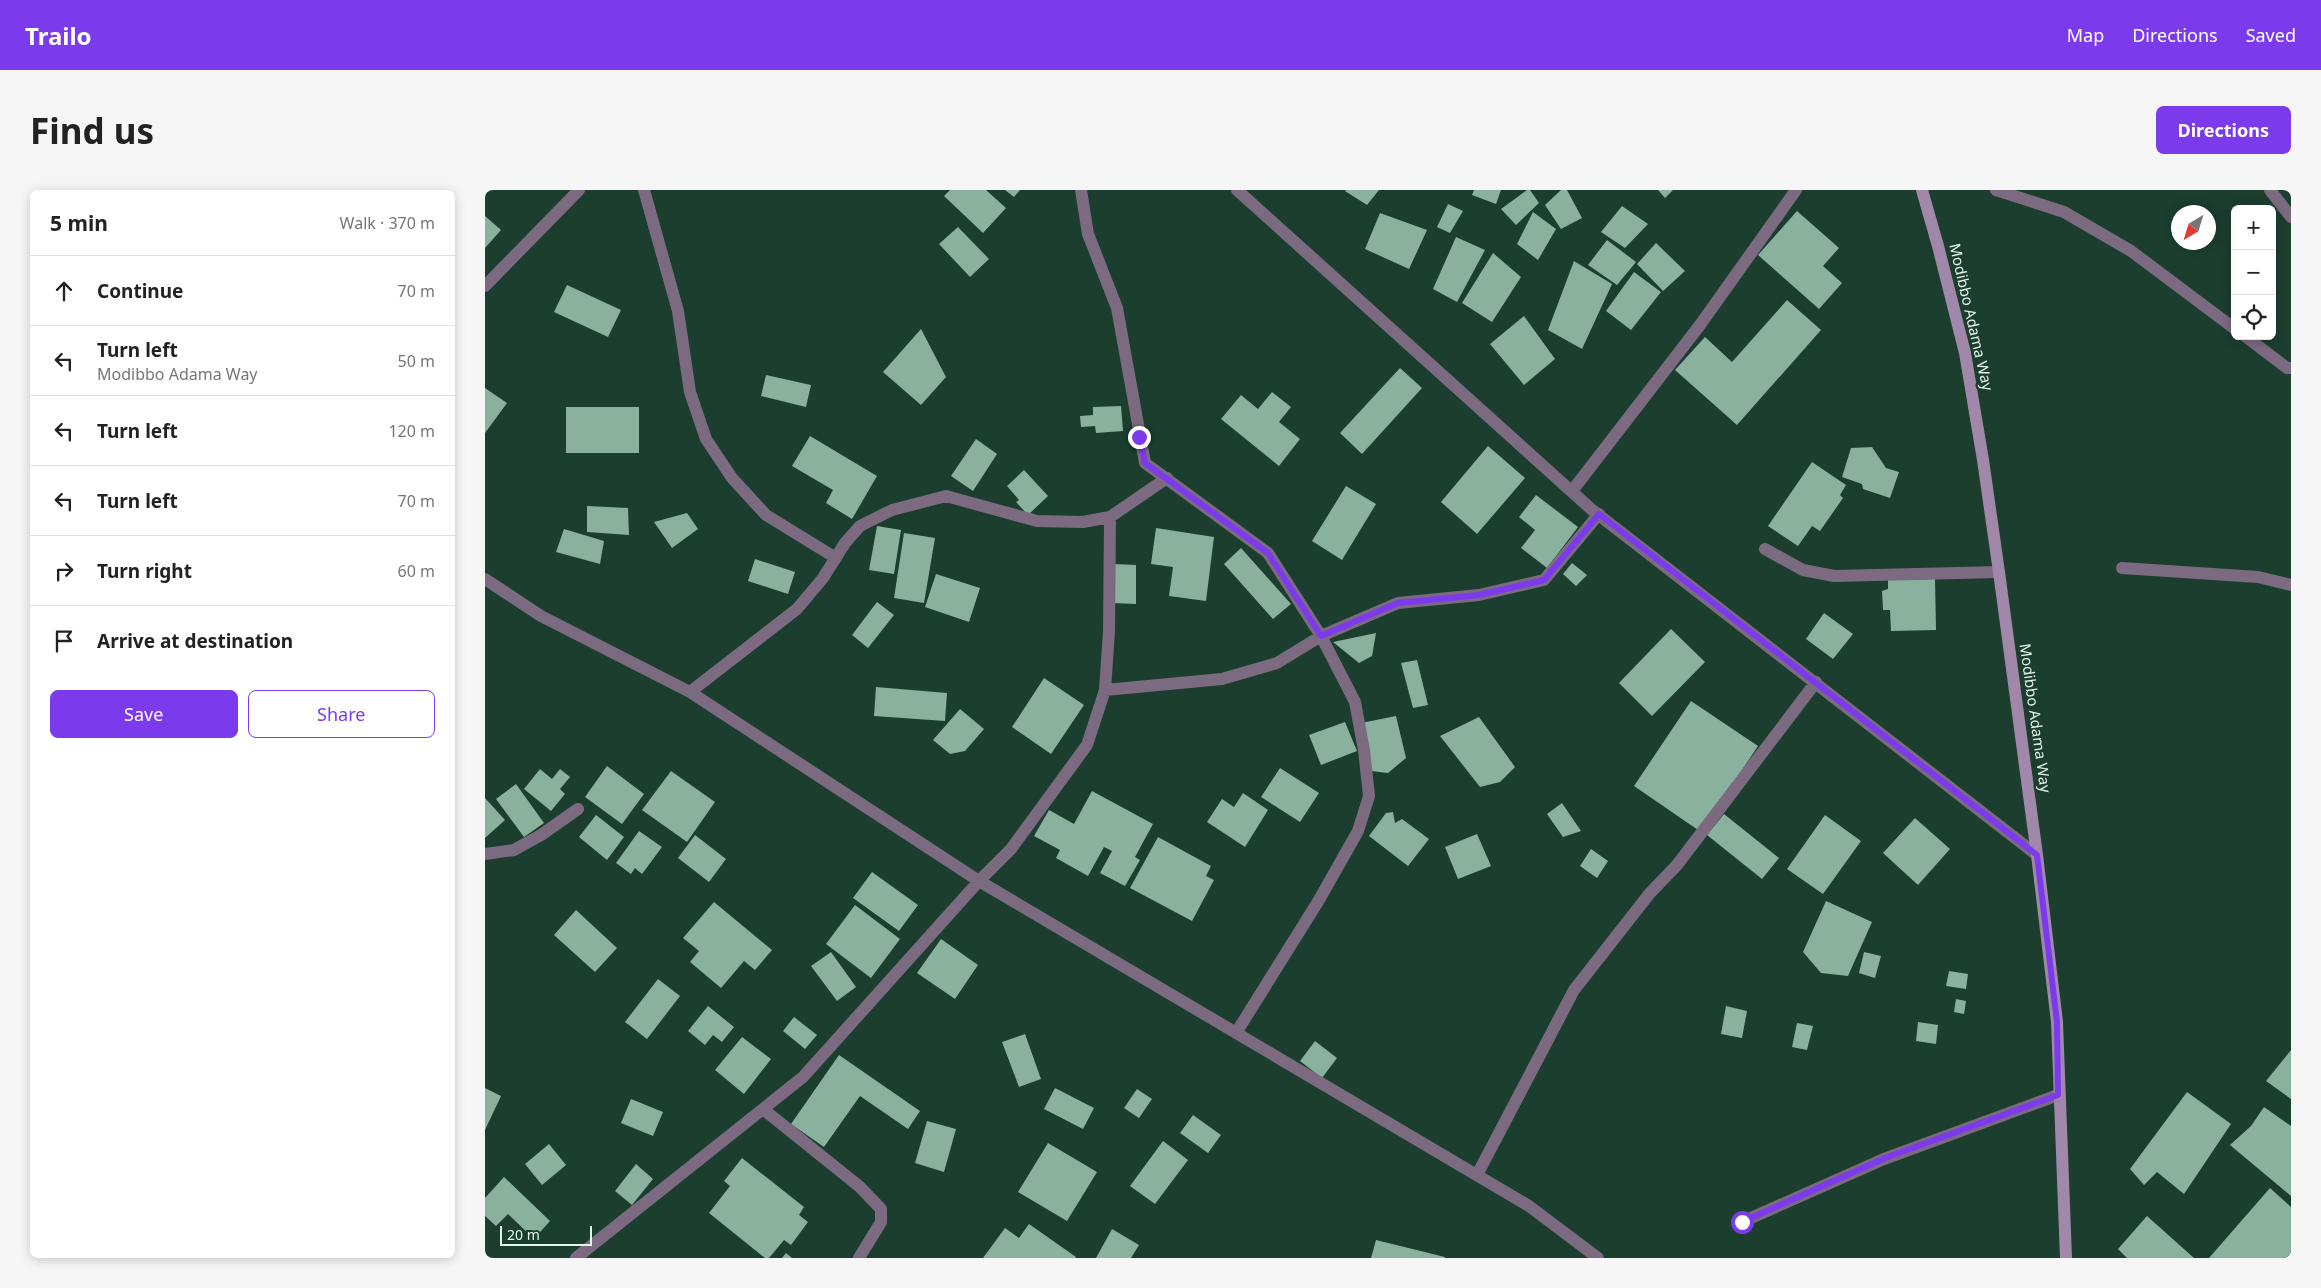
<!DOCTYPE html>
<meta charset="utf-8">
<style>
body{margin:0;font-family:"Noto Sans",sans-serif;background:#f6f6f6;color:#222}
.controls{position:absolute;right:15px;top:15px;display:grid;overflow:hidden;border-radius:8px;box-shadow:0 2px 12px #0003}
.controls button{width:45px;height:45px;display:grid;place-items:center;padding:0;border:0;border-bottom:1px solid #e0e0e0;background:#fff;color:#222;font:25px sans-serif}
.compass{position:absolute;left:1686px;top:15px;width:45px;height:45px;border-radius:50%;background:#fff;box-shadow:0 2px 12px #0003;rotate:218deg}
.scale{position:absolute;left:15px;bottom:12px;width:92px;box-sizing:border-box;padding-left:5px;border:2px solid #e3f6ec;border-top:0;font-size:14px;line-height:18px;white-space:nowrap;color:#e3f6ec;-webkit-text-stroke:4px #1b3e2f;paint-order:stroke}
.stop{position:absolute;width:15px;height:15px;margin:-11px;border:4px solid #7c3aed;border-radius:50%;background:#fff}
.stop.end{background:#7c3aed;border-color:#fff;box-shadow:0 1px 5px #0008}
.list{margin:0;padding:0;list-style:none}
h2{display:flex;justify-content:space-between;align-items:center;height:65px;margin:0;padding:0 20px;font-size:21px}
h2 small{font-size:16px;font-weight:400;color:#767676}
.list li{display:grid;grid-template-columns:32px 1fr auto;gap:15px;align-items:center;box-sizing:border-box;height:70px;padding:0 20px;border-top:1px solid #e0e0e0}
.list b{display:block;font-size:19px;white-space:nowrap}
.list p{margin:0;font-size:16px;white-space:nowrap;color:#767676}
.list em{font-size:16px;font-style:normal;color:#767676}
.actions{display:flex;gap:10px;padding:15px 20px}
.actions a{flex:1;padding:11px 0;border:1px solid #7c3aed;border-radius:8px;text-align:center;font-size:18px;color:#7c3aed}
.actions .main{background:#7c3aed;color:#fff}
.icon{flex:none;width:28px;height:28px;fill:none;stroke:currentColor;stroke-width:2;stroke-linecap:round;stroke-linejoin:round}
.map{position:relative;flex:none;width:1806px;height:1068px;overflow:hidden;border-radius:8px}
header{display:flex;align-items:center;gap:30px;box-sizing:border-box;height:70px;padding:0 25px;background:#7c3aed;color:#fff}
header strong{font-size:24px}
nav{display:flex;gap:28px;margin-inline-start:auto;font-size:18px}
.intro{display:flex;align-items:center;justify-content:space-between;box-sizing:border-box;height:120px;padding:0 30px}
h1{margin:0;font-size:35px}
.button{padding:12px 22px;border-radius:8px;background:#7c3aed;color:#fff;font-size:18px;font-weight:700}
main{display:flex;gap:30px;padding:0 30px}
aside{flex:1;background:#fff;border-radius:8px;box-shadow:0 2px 12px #0003}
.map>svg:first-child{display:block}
.building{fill:#8ab09e}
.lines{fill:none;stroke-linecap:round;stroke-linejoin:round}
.service{stroke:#7b6a80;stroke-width:12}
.minor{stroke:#7b6a80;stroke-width:12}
.secondary{stroke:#a187aa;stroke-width:12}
.route{stroke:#7c3aed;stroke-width:6}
.labels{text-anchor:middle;stroke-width:5;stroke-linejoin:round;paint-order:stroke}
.street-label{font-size:15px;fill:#e3f6ec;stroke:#1b3e2f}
</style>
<header>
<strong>Trailo</strong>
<nav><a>Map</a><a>Directions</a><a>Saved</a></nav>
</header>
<div class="intro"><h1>Find us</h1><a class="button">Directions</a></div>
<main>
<aside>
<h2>5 min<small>Walk · 370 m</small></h2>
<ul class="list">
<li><svg class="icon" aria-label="ahead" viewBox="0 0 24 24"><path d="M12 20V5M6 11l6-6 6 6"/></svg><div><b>Continue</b></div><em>70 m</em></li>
<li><svg class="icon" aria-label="left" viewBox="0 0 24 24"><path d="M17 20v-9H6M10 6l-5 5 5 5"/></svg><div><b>Turn left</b><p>Modibbo Adama Way</p></div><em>50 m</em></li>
<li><svg class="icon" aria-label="left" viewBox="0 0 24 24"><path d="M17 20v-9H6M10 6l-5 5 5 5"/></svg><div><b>Turn left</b></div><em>120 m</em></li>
<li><svg class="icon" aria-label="left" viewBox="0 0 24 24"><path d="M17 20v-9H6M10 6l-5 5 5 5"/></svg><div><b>Turn left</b></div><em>70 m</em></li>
<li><svg class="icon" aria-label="right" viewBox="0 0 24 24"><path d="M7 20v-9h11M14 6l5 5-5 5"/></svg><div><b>Turn right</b></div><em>60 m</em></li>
<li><svg class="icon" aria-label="arrive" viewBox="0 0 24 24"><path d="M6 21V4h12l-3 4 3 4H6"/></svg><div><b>Arrive at destination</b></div></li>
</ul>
<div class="actions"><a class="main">Save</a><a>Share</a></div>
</aside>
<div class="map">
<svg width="1806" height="1068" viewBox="0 0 1806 1068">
<rect width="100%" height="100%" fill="#1b3e2f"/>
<path class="building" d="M 465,0 L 501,0 L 521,18 L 498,43 L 459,6 Z
M 520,0 L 535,0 L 529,7 Z
M 861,0 L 894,0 L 882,15 L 860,1 Z
M 989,0 L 1016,0 L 1011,14 L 987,5 Z
M 1042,0 L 1045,0 L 1054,13 L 1031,35 L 1016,19 Z
M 1076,0 L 1082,0 L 1097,28 L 1076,39 L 1060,15 Z
M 1173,0 L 1188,0 L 1180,8 Z
M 963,14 L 978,21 L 965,43 L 952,37 Z
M 1137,16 L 1163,34 L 1140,58 L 1116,42 Z
M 1312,21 L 1354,58 L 1338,76 L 1357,93 L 1334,119 L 1273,65 Z
M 1048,22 L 1071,39 L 1053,70 L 1032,54 Z
M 895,23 L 942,40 L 924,79 L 880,59 Z
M 0,26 L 16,40 L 0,58 Z
M 473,37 L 504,69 L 485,87 L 454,54 Z
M 971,47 L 1000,60 L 972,112 L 948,99 Z
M 1122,50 L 1151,72 L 1132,95 L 1103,75 Z
M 1171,53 L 1200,81 L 1178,101 L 1152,74 Z
M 1008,63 L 1036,87 L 1007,132 L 977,113 Z
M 1089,71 L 1127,94 L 1097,159 L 1063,140 Z
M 1149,82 L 1176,102 L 1146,140 L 1121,121 Z
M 82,95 L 136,120 L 123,147 L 69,122 Z
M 1302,110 L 1336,140 L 1252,235 L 1190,180 L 1220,147 L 1247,172 Z
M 1039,126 L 1070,169 L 1039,195 L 1005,154 Z
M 436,139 L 461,187 L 436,215 L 398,182 Z
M 915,178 L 937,198 L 877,264 L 855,243 Z
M 281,185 L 326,195 L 321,217 L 276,206 Z
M 0,198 L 22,213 L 0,243 Z
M 787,202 L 806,217 L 794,232 L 815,249 L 794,276 L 736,229 L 756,205 L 773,219 Z
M 636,216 L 638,241 L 611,243 L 610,236 L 596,237 L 595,226 L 608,225 L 608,217 Z
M 81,217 L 154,217 L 154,263 L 81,263 Z
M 325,246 L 392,286 L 367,329 L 341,313 L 348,300 L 307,276 Z
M 491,249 L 512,264 L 488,301 L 466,286 Z
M 1003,256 L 1040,288 L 992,344 L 956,312 Z
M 1387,257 L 1401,278 L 1414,282 L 1405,308 L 1378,299 L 1377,294 L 1357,287 L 1366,258 Z
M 1327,272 L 1361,295 L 1355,305 L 1358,308 L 1335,341 L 1327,336 L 1313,356 L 1283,336 Z
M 539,280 L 563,306 L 543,325 L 531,312 L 534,310 L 522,296 Z
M 861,296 L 891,314 L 857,370 L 827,351 Z
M 1051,305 L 1093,337 L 1062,378 L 1036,358 L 1050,340 L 1034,327 Z
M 102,316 L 143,318 L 144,345 L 102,342 Z
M 202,323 L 213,339 L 187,358 L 169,332 Z
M 392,336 L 416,340 L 409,384 L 384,380 Z
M 671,338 L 729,347 L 721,411 L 684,406 L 688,377 L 666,374 Z
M 79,339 L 119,351 L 115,374 L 71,362 Z
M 419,343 L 450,348 L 439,413 L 409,408 Z
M 756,358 L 806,414 L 788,429 L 739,374 Z
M 270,369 L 310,382 L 303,404 L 263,391 Z
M 1087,373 L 1102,385 L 1091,396 L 1078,384 Z
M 629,374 L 651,375 L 651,414 L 627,413 Z
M 451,384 L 495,398 L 484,432 L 440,417 Z
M 1450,389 L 1451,440 L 1406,441 L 1405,420 L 1398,420 L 1397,401 L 1403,399 L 1403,390 Z
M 392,412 L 409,425 L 383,458 L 367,445 Z
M 1339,423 L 1368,444 L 1348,469 L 1321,449 Z
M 1186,439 L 1220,472 L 1167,526 L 1134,493 Z
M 891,443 L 887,466 L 874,473 L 848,452 Z
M 932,470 L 943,515 L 928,518 L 916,473 Z
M 559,488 L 599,515 L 566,564 L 527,537 Z
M 391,497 L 462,503 L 460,531 L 389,526 Z
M 1206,511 L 1273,556 L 1216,642 L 1149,596 Z
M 475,519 L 499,539 L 480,561 L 465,564 L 448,550 Z
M 911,526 L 921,568 L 903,583 L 886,581 L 876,533 Z
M 994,527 L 1030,577 L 1015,592 L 995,597 L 955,546 Z
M 860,532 L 872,561 L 836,575 L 824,545 Z
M 122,576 L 159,604 L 137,634 L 100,607 Z
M 795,578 L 834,603 L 815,632 L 776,607 Z
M 55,579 L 67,589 L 75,579 L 85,587 L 75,599 L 80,604 L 66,621 L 39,599 Z
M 186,581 L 230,612 L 202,652 L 157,620 Z
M 31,594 L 59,633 L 39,647 L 11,609 Z
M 607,601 L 668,634 L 650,667 L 655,670 L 640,696 L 615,683 L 627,661 L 619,657 L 603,686 L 571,668 L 575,660 L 549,646 L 564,620 L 589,634 Z
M 758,603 L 783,620 L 760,657 L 722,632 L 737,609 L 749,617 Z
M 0,608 L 20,630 L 0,648 Z
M 1077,613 L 1096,641 L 1078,647 L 1062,624 Z
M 908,622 L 910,633 L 917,629 L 944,649 L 923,676 L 884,646 L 901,623 Z
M 1239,624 L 1294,668 L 1277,689 L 1222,645 Z
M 111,625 L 139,647 L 122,670 L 94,647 Z
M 1340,625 L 1376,651 L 1338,704 L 1302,679 Z
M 1430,628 L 1465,659 L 1433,695 L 1398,663 Z
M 154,641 L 177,657 L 157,684 L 150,678 L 146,684 L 131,673 Z
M 992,644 L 1006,676 L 973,689 L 960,657 Z
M 210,645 L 241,669 L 224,692 L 193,668 Z
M 673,647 L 726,676 L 721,686 L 729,690 L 707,731 L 645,698 Z
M 1106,659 L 1123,671 L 1112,688 L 1095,676 Z
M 387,682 L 433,715 L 414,741 L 368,708 Z
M 1341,711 L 1387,732 L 1363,786 L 1336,783 L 1318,762 Z
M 229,712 L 287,760 L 270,780 L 259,771 L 236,798 L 205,772 L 214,761 L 198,748 Z
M 370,715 L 415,749 L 386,788 L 341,754 Z
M 91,720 L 132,758 L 110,782 L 69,745 Z
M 456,749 L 493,775 L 470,809 L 432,783 Z
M 346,762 L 371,797 L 352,811 L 326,776 Z
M 1379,762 L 1396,766 L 1390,788 L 1374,783 Z
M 1464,781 L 1483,784 L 1481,799 L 1461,796 Z
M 173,789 L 195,806 L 162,849 L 140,832 Z
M 1471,809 L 1481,811 L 1479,824 L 1469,822 Z
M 223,816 L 249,837 L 237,852 L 228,845 L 220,855 L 203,841 Z
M 1241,816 L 1262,821 L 1257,848 L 1236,844 Z
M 309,827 L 332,845 L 320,859 L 298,841 Z
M 1433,832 L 1453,835 L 1451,854 L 1431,851 Z
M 1312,833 L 1328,836 L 1322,860 L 1307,857 Z
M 540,844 L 556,889 L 534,897 L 517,852 Z
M 257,847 L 286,869 L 259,904 L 230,880 Z
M 830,851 L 852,868 L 837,888 L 815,871 Z
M 1806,860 L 1806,909 L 1781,891 Z
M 354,865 L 435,921 L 423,939 L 375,906 L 339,957 L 306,934 Z
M 0,898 L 16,906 L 0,940 Z
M 570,898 L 609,918 L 598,939 L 559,919 Z
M 652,899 L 667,909 L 654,928 L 639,918 Z
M 1702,902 L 1746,934 L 1699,1004 L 1672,982 L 1659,995 L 1645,979 Z
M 146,909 L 178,922 L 168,946 L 136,933 Z
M 1779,917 L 1806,936 L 1806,1006 L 1745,955 L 1766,936 Z
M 708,925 L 736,945 L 723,963 L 695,943 Z
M 442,931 L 471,939 L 459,982 L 430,973 Z
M 678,951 L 703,970 L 670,1014 L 645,996 Z
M 563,953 L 612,982 L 582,1031 L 533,1002 Z
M 64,954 L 81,975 L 57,995 L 40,974 Z
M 257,968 L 319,1017 L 314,1025 L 323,1032 L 306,1055 L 299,1050 L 284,1068 L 280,1068 L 224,1023 L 245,996 L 239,991 Z
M 151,974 L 168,989 L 147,1015 L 130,1001 Z
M 19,987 L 65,1031 L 49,1049 L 23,1024 L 11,1036 L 0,1026 L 0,1008 Z
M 1785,998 L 1806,1017 L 1806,1065 L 1804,1068 L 1724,1068 Z
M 1662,1026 L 1709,1068 L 1642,1068 L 1633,1059 Z
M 544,1034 L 591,1067 L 590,1068 L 498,1068 L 520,1038 L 534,1048 Z
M 627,1039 L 654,1055 L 646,1068 L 611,1068 Z
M 891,1050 L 960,1067 L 960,1068 L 886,1068 Z
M 301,1063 L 307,1068 L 297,1068 Z"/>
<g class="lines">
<path class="service" d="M 1257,1032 L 1399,969 L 1573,905"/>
<path class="minor" d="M 159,0 L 193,121 L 205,202 L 221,249 L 247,288 L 281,325 L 351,368
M 596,0 L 603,44 L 632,118 L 660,273 L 783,363 L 836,446 L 870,512 L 879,560 L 884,606 L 873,641 L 834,710 L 751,843
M 752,0 L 1106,319 L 1552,665
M 1511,0 L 1579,22 L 1646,61 L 1750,139
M 1785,0 L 1806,27
M 0,96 L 94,0
M 1760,146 L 1802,178 L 1806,178
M 1087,301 L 1215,135 L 1311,0
M 1280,359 L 1318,380 L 1349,386 L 1514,382
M 1637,378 L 1773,387 L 1806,395
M 0,389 L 56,426 L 205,502 L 494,691 L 1044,1016 L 1113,1068
M 620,500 L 737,489 L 792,473 L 836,446 L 913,413 L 994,405 L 1059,390 L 1114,324
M 205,502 L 312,419 L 338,388 L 360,353 L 375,336 L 407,320 L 461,306 L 552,331 L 598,332 L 625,327 L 682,288
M 0,664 L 29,660 L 56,645 L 93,619
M 278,919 L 375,997 L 396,1019 L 396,1032 L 374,1068
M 992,985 L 1089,800 L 1165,703 L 1192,675 L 1331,492
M 91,1068 L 318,887 L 494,691 L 526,659 L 602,555 L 620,500 L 624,441 L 625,327"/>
<path class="secondary" d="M 1437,0 L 1453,56 L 1480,163 L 1498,270 L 1514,382 L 1552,665 L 1572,832 L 1581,1068"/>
</g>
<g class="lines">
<path class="route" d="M 654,247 L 660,273 L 783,363 L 836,446 L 913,413 L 994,405 L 1059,390 L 1114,324 L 1552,665 L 1572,832 L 1573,905 L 1400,968 L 1257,1032"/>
</g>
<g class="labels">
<g class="street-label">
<text transform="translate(1486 127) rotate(77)" y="5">Modibbo Adama Way</text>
<text transform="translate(1550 528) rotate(82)" y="5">Modibbo Adama Way</text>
</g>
</g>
</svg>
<div class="controls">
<button>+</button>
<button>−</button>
<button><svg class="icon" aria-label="locate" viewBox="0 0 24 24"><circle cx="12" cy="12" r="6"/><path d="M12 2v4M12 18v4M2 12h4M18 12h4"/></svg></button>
</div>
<svg class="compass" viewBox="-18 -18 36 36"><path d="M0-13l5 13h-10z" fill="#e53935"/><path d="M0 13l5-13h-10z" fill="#767676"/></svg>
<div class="scale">20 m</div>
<div class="stop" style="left:1257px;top:1032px"></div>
<div class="stop end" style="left:654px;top:247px"></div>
</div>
</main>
